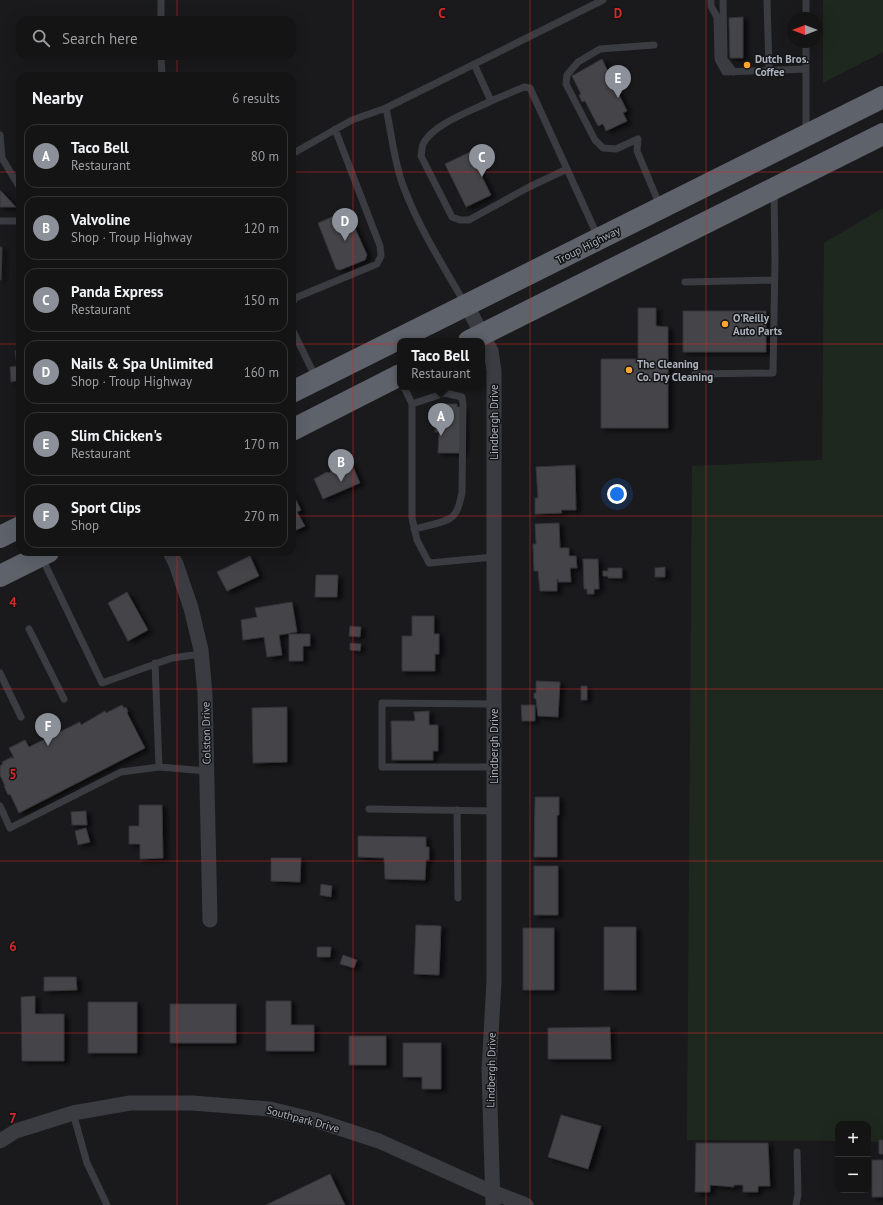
<!DOCTYPE html>
<meta charset="utf-8">
<style>
body{margin:0;font-family:"PT Sans",sans-serif;background:#212122;color:#f1f3f6}
.controls{position:absolute;right:12px;bottom:12px;display:grid;overflow:hidden;border-radius:8px;box-shadow:0 4px 16px #0002}
.controls button{width:36px;height:36px;display:grid;place-items:center;padding:0;border:0;border-bottom:1px solid #333334;background:#141415;color:#f1f3f6;font:20px sans-serif}
.compass{position:absolute;left:787px;top:12px;width:36px;height:36px;border-radius:50%;background:#141415;box-shadow:0 4px 16px #0002;rotate:270deg}
.you{position:absolute;left:617px;top:494px;width:14px;height:14px;margin:-10px;border:3px solid #fff;border-radius:50%;background:#1a73e8;box-shadow:0 0 0 6px #1a73e833}
.badge{display:grid;place-items:center;width:26px;height:26px;border-radius:50%;background:#8c9099;color:#fff;font-size:13px;font-weight:700}
.pin{position:absolute;translate:-50% -33px;filter:drop-shadow(0 1px 2px #0008)}
.pin::after{content:'';position:absolute;top:21px;width:14px;height:12px;background:inherit;clip-path:polygon(0 0,100% 0,50% 100%)}
.popup{position:absolute;left:397px;top:338px;width:88px;height:52px;box-sizing:border-box;display:grid;place-content:center;border-radius:8px;background:#141415;filter:drop-shadow(0 1px 3px #0005);font-size:13px;white-space:nowrap;color:#9d9ea0}
.popup b{font-size:15px;color:#f1f3f6}
.popup::after{content:'';position:absolute;left:50%;top:100%;margin-left:-8px;border:8px solid transparent;border-top-color:#141415}
.list{margin:0;padding:0;list-style:none}
h2{display:flex;justify-content:space-between;align-items:center;height:52px;margin:0;padding:0 16px;font-size:17px}
h2 small{font-size:13px;font-weight:400;color:#9d9ea0}
.list li{display:grid;grid-template-columns:26px 1fr auto;gap:12px;align-items:center;box-sizing:border-box;height:64px;margin:0 8px 8px;padding:0 8px;border:1px solid #333334;border-radius:12px}
.list b{display:block;font-size:15px;white-space:nowrap}
.list p{margin:0;font-size:13px;white-space:nowrap;color:#9d9ea0}
.list em{font-size:13px;font-style:normal;color:#9d9ea0}
.icon{flex:none;width:22px;height:22px;fill:none;stroke:currentColor;stroke-width:2;stroke-linecap:round;stroke-linejoin:round}
.map{position:relative;flex:none;width:883px;height:1205px;overflow:hidden}
.search{position:absolute;background:#141415;box-shadow:0 4px 16px #0002;left:16px;top:16px;width:280px;height:44px;display:flex;align-items:center;gap:10px;box-sizing:border-box;padding:0 14px;border-radius:12px;color:#9d9ea0;font-size:15px}
.panel{position:absolute;background:#141415;box-shadow:0 4px 16px #0002;left:16px;top:72px;width:280px;height:484px;border-radius:12px}
.map>svg:first-child{display:block}
.green{fill:#1f281f}
.building{fill:#444549;stroke:#343438;filter:url(#shadow)}
.lines{fill:none;stroke-linecap:round;stroke-linejoin:round}
.service{stroke:#3a3c42;stroke-width:7}
.minor{stroke:#3a3c42;stroke-width:15}
.trunk{stroke:#5e626a;stroke-width:22}
.grid{fill:none;stroke:#d62828;stroke-width:1;stroke-opacity:0.55}
.poi-dot{fill:#ffa52f;stroke:#151517;stroke-width:1.5}
.labels{text-anchor:middle;stroke-width:3;stroke-linejoin:round;paint-order:stroke}
.poi-label{font-size:11px;font-weight:bold;fill:#abb2bd;stroke:#151517;text-anchor:start}
.street-label{font-size:11px;fill:#abb2bd;stroke:#151517}
.grid-label{font-size:13px;text-anchor:middle;font-weight:bold;fill:#d62828;stroke:#151517;stroke-width:3;stroke-linejoin:round;paint-order:stroke}
</style>
<div class="map">
<svg width="883" height="1205" viewBox="0 0 883 1205">
<defs>
<filter id="shadow"><feDropShadow dx="4.5" dy="2.5" stdDeviation="2" flood-color="#0009"/></filter>
</defs>
<rect width="100%" height="100%" fill="#1a1a1c"/>
<path class="green" d="M 823,0 L 883,0 L 883,52 L 823,83 Z
M 883,208 L 883,1142 L 868,1142 L 868,1124 L 838,1124 L 838,1141 L 687,1140 L 692,466 L 822,460 L 824,243 Z"/>
<path class="building" d="M 743,17 L 743,58 L 730,58 L 729,18 Z
M 602,59 L 627,111 L 623,113 L 627,121 L 606,131 L 603,124 L 598,126 L 585,101 L 582,102 L 579,95 L 581,94 L 572,76 Z
M 470,152 L 491,195 L 466,207 L 445,164 Z
M 0,190 L 16,207 L 0,207 Z
M 346,211 L 353,227 L 355,228 L 367,255 L 365,260 L 340,270 L 336,269 L 318,223 Z
M 0,247 L 2,247 L 1,280 L 0,280 Z
M 638,308 L 656,308 L 656,326 L 668,327 L 668,428 L 601,428 L 601,359 L 638,359 Z
M 683,311 L 766,311 L 766,352 L 683,352 Z
M 20,350 L 20,380 L 11,382 L 10,367 L 17,366 L 15,351 Z
M 444,404 L 457,404 L 457,407 L 463,407 L 463,453 L 438,453 L 439,432 L 435,432 L 437,407 L 444,407 Z
M 351,462 L 360,483 L 323,499 L 314,479 L 327,472 L 328,473 L 331,472 L 330,470 L 336,468 L 337,469 Z
M 575,465 L 576,510 L 561,510 L 562,513 L 535,514 L 535,498 L 538,498 L 536,467 Z
M 292,492 L 301,510 L 297,512 L 305,526 L 292,532 Z
M 559,523 L 560,548 L 569,548 L 569,556 L 576,556 L 577,568 L 570,568 L 571,582 L 558,582 L 558,579 L 557,579 L 557,591 L 540,591 L 538,571 L 534,571 L 533,544 L 536,544 L 535,524 Z
M 250,556 L 259,576 L 227,591 L 217,572 Z
M 583,559 L 598,559 L 599,589 L 594,589 L 594,594 L 587,594 L 587,589 L 584,589 Z
M 665,567 L 665,577 L 655,577 L 655,568 Z
M 608,568 L 622,568 L 622,578 L 608,578 L 608,576 L 603,576 L 603,571 L 608,571 Z
M 316,575 L 338,575 L 337,597 L 315,597 Z
M 127,592 L 148,630 L 128,641 L 108,603 Z
M 292,602 L 297,632 L 279,635 L 282,655 L 267,657 L 264,637 L 243,640 L 241,620 L 257,617 L 255,608 Z
M 412,616 L 434,616 L 434,634 L 439,634 L 439,654 L 435,654 L 435,671 L 402,671 L 402,636 L 412,636 Z
M 350,626 L 361,627 L 360,637 L 349,636 Z
M 289,634 L 310,634 L 310,646 L 303,646 L 303,661 L 289,661 Z
M 350,643 L 361,644 L 360,651 L 350,650 Z
M 536,681 L 560,682 L 558,717 L 538,716 L 536,699 L 534,698 L 534,693 L 536,693 Z
M 581,686 L 587,686 L 587,700 L 581,700 Z
M 122,705 L 124,708 L 126,707 L 128,712 L 127,713 L 145,748 L 19,813 L 10,794 L 8,795 L 4,786 L 5,786 L 0,775 L 0,766 L 3,764 L 2,762 L 12,757 L 12,759 L 14,758 L 9,748 L 25,740 L 29,747 L 80,722 L 81,725 L 105,711 L 106,713 Z
M 521,705 L 535,705 L 535,721 L 522,721 Z
M 287,707 L 287,762 L 253,763 L 252,708 Z
M 429,711 L 429,725 L 438,725 L 438,751 L 433,751 L 433,760 L 392,760 L 391,721 L 415,721 L 414,712 Z
M 535,797 L 559,797 L 559,815 L 557,815 L 557,857 L 534,857 Z
M 139,805 L 162,805 L 163,858 L 140,859 L 140,844 L 129,844 L 129,826 L 139,826 Z
M 86,811 L 87,825 L 72,825 L 71,812 Z
M 86,828 L 90,842 L 78,845 L 75,831 Z
M 358,836 L 426,837 L 426,847 L 429,847 L 429,860 L 426,860 L 425,880 L 385,879 L 384,858 L 358,857 Z
M 271,858 L 301,858 L 300,882 L 271,881 Z
M 534,866 L 558,866 L 558,915 L 534,915 Z
M 321,884 L 332,886 L 331,897 L 320,895 Z
M 416,925 L 441,926 L 439,975 L 414,974 Z
M 604,927 L 636,927 L 636,990 L 604,990 Z
M 523,928 L 554,928 L 554,990 L 523,990 Z
M 317,947 L 331,947 L 330,957 L 317,957 Z
M 343,955 L 357,960 L 354,968 L 340,964 Z
M 44,977 L 76,977 L 77,990 L 44,991 Z
M 35,996 L 35,1014 L 64,1014 L 64,1061 L 22,1061 L 21,997 Z
M 266,1001 L 291,1001 L 291,1025 L 314,1025 L 314,1051 L 266,1051 Z
M 88,1002 L 137,1002 L 137,1053 L 88,1053 Z
M 170,1004 L 236,1004 L 236,1043 L 170,1043 Z
M 610,1027 L 611,1059 L 548,1059 L 548,1028 Z
M 349,1036 L 386,1036 L 386,1065 L 349,1065 Z
M 403,1043 L 441,1043 L 441,1089 L 422,1089 L 422,1077 L 403,1077 Z
M 561,1115 L 601,1126 L 588,1169 L 548,1157 Z
M 879,1140 L 883,1140 L 883,1154 L 879,1154 Z
M 696,1143 L 768,1143 L 770,1186 L 758,1186 L 758,1192 L 743,1192 L 743,1185 L 734,1185 L 734,1187 L 710,1185 L 710,1192 L 695,1192 Z
M 872,1160 L 883,1160 L 883,1197 L 872,1197 Z
M 330,1174 L 345,1205 L 266,1205 Z"/>
<g class="lines">
<path class="service" d="M 161,0 L 161,20
M 711,0 L 711,6 L 717,17 L 718,59 L 725,72 L 806,69
M 723,0 L 724,59 L 734,72
M 767,0 L 769,70
M 806,0 L 806,18
M 654,45 L 600,49 L 578,62 L 567,75 L 566,84 L 595,140 L 603,148 L 616,149 L 638,139 L 637,151 L 660,206
M 161,56 L 162,76
M 474,64 L 491,101 L 524,87 L 530,88 L 598,237
M 491,101 C 471,111 433,124 423,144 C 422,147 422,152 421,156 L 452,217 L 460,220 L 469,220 L 529,187 L 567,169
M 806,133 L 806,42
M 0,135 L 2,158 L 20,188
M 292,154 L 352,120 L 386,108
M 0,221 L 20,221
M 685,282 L 774,280
M 292,304 L 295,298 L 377,264 L 381,256 L 380,246 L 335,129
M 465,304 C 444,267 419,228 404,188 C 394,163 392,135 386,108 L 603,0
M 292,329 L 316,378
M 695,374 L 773,373 L 775,259 L 774,192
M 404,387 L 412,404 L 412,518 L 417,540 L 429,563 L 494,557
M 412,404 L 445,393 L 462,397 L 463,405 L 462,493 C 460,500 459,511 453,516 C 446,523 425,526 414,529
M 42,558 L 102,683 L 172,658 L 201,654
M 29,629 L 64,699
M 155,663 L 159,767
M 0,673 L 21,717
M 494,704 L 382,703 L 382,767 L 494,767
M 0,806 L 10,828 L 121,772 L 159,767 L 207,771
M 369,809 L 494,811
M 457,810 L 458,898
M 73,1113 L 87,1163 L 107,1205
M 796,1205 L 798,1194 L 797,1152"/>
<path class="minor" d="M 467,306 L 491,351 L 494,371 L 494,981 L 489,1070 L 493,1205
M 170,552 L 176,564 L 191,608 L 201,650 L 205,694 L 210,920
M 0,1141 L 16,1131 L 73,1113 L 130,1103 L 192,1103 L 270,1109 L 315,1120 L 379,1141 L 492,1192 L 526,1205"/>
<path class="trunk" d="M 469,341 L 883,134
M 292,392 L 883,97
M 292,430 L 400,375
M 0,537 L 20,527
M 0,576 L 48,552"/>
</g>
<path class="grid" d="M 177,0 L 177,20M 353,0 L 353,1205M 530,0 L 530,1205M 706,0 L 706,1205M 177,56 L 177,76M 0,172 L 20,172M 292,172 L 883,172M 0,344 L 20,344M 292,344 L 883,344M 0,516 L 20,516M 292,516 L 883,516M 177,552 L 177,1205M 0,689 L 883,689M 0,861 L 883,861M 0,1033 L 883,1033"/>
<g class="poi-dot">
<circle cx="747" cy="65" r="4"/>
<circle cx="725" cy="324" r="4"/>
<circle cx="629" cy="370" r="4"/>
</g>
<g class="labels">
<g class="poi-label">
<text x="755" y="63">Dutch Bros.<tspan x="755" dy="13">Coffee</tspan></text>
<text x="733" y="322">O'Reilly<tspan x="733" dy="13">Auto Parts</tspan></text>
<text x="637" y="368">The Cleaning<tspan x="637" dy="13">Co. Dry Cleaning</tspan></text>
</g>
<g class="street-label">
<text transform="translate(588 245) rotate(-27)" y="4">Troup Highway</text>
<text transform="translate(494 422) rotate(-90)" y="4">Lindbergh Drive</text>
<text transform="translate(206 733) rotate(-91)" y="4">Colston Drive</text>
<text transform="translate(494 746) rotate(-90)" y="4">Lindbergh Drive</text>
<text transform="translate(491 1070) rotate(-89)" y="4">Lindbergh Drive</text>
<text transform="translate(303 1119) rotate(15)" y="4">Southpark Drive</text>
</g>
</g>
<g class="grid-label">
<text x="442" y="18">C</text>
<text x="618" y="18">D</text>
<text x="13" y="607">4</text>
<text x="13" y="779">5</text>
<text x="13" y="951">6</text>
<text x="13" y="1123">7</text>
</g>
</svg>
<div class="controls">
<button>+</button>
<button>−</button>
</div>
<svg class="compass" viewBox="-18 -18 36 36"><path d="M0-13l5 13h-10z" fill="#e53935"/><path d="M0 13l5-13h-10z" fill="#9d9ea0"/></svg>
<div class="you"></div>
<div class="pin badge" style="left:441px;top:436px">A</div>
<div class="popup"><b>Taco Bell</b>Restaurant</div>
<div class="pin badge" style="left:341px;top:482px">B</div>
<div class="pin badge" style="left:482px;top:177px">C</div>
<div class="pin badge" style="left:345px;top:241px">D</div>
<div class="pin badge" style="left:618px;top:98px">E</div>
<div class="pin badge" style="left:48px;top:746px">F</div>
<div class="search"><svg class="icon" aria-label="search" viewBox="0 0 24 24"><circle cx="10" cy="10" r="6"/><path d="M15 15l6 6"/></svg>Search here</div>
<section class="panel">
<h2>Nearby<small>6 results</small></h2>
<ul class="list">
<li><span class="badge">A</span><div><b>Taco Bell</b><p>Restaurant</p></div><em>80 m</em></li>
<li><span class="badge">B</span><div><b>Valvoline</b><p>Shop · Troup Highway</p></div><em>120 m</em></li>
<li><span class="badge">C</span><div><b>Panda Express</b><p>Restaurant</p></div><em>150 m</em></li>
<li><span class="badge">D</span><div><b>Nails &amp; Spa Unlimited</b><p>Shop · Troup Highway</p></div><em>160 m</em></li>
<li><span class="badge">E</span><div><b>Slim Chicken's</b><p>Restaurant</p></div><em>170 m</em></li>
<li><span class="badge">F</span><div><b>Sport Clips</b><p>Shop</p></div><em>270 m</em></li>
</ul>
</section>
</div>
